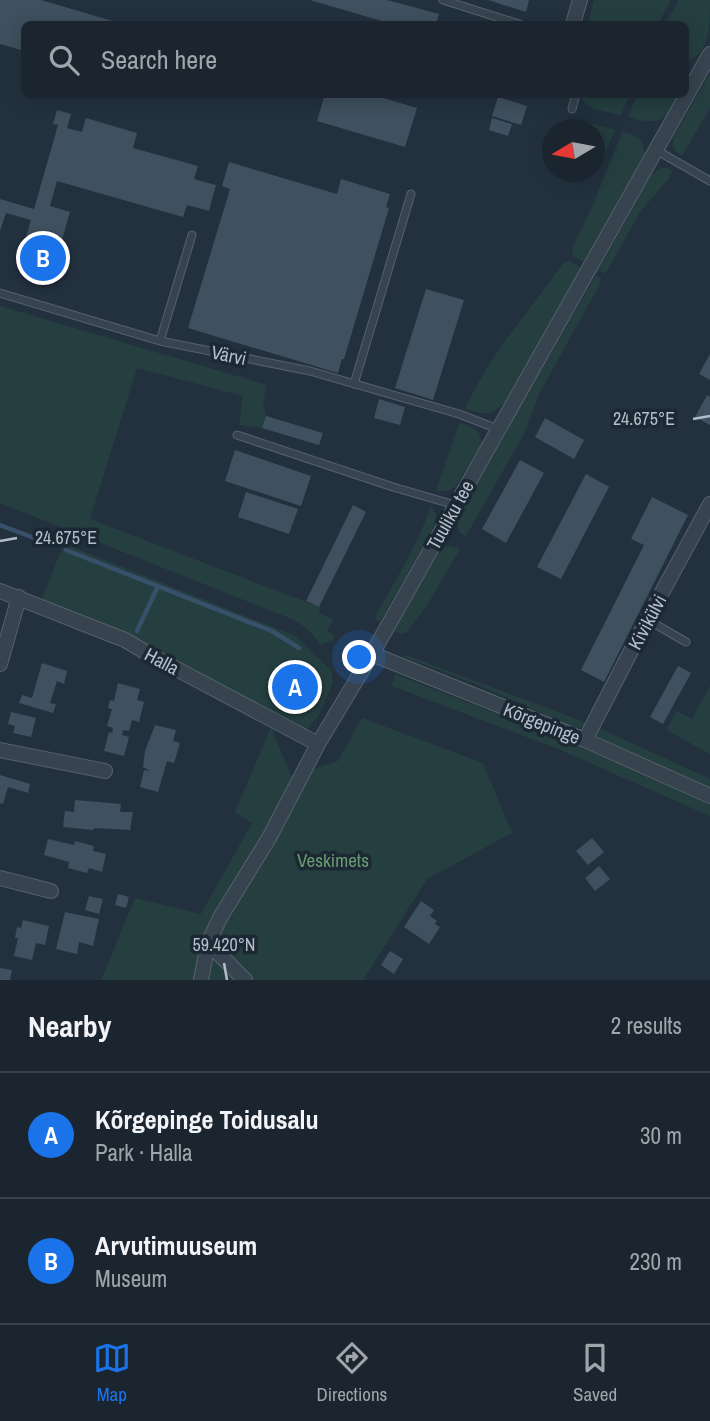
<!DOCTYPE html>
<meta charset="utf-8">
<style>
body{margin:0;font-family:"Archivo Narrow",sans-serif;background:#232d37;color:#f1f3f6}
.compass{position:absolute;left:542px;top:119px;width:63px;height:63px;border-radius:50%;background:#1a252f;box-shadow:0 4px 18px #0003;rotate:260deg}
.you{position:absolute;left:360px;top:658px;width:24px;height:24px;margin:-18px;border:5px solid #fff;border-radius:50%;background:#1a73e8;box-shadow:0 0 0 10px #1a73e833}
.badge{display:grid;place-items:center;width:46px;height:46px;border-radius:50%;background:#1a73e8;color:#fff;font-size:23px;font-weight:700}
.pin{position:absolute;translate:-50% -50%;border:4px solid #fff;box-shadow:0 2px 7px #0006}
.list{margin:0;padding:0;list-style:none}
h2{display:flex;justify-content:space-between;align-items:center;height:91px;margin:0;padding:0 28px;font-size:30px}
h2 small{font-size:23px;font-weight:400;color:#9fa5aa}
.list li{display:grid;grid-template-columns:46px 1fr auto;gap:21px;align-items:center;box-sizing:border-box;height:126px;padding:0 28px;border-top:2px solid #38424b}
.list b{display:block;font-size:26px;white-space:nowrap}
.list p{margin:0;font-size:23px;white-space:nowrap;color:#9fa5aa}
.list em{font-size:23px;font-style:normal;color:#9fa5aa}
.icon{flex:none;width:38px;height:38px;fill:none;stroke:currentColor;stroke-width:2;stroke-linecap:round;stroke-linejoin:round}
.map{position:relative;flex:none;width:710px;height:980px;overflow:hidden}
.search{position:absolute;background:#1a252f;box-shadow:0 4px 18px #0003;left:21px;right:21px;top:21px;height:77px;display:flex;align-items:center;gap:18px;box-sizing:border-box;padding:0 24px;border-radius:10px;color:#9fa5aa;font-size:26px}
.sheet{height:343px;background:#1a252f}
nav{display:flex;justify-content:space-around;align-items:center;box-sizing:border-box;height:98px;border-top:2px solid #38424b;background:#1a252f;font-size:19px;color:#9fa5aa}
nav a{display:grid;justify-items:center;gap:4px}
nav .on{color:#1a73e8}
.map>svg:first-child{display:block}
.green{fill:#253f40}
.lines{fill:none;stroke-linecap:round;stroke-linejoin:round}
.stream{stroke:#385069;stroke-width:4.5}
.building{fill:#3f505e}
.service-casing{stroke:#55616c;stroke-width:9}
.minor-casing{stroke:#55616c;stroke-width:16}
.service{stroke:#37434f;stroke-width:7}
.minor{stroke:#37434f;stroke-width:14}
.ticks{fill:none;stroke:#b3beca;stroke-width:2.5}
.labels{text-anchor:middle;stroke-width:7;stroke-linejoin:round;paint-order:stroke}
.street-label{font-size:19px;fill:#b3beca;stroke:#1c2833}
.park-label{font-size:19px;fill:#699b71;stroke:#1c2833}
.ticks-label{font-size:18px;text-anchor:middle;fill:#b3beca;stroke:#1c2833;stroke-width:7;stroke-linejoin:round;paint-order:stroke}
</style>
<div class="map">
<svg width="710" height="980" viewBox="0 0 710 980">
<rect width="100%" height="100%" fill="#23313f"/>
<path class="green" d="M 594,0 L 671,0 L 658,24 L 593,24 L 588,23 Z
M 679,0 L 710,0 C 710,25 710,54 686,62 L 686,24 L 665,24 Z
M 710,73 L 710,108 L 682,156 C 674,152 671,145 674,136 Z
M 581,95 L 581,94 L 630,95 L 621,115 C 607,111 584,111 581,95 Z
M 637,95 L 678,95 C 668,124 654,125 628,117 Z
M 583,121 L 615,130 L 603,159 L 600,158 L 595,148 L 594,130 L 585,129 L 582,125 Z
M 622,132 C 635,135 645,138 644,154 L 584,262 L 573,256 L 572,248 L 592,207 Z
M 661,168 L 667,168 L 672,171 L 669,178 L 640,212 L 607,271 L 605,273 L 598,271 L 651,175 Z
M 570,261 L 581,268 L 504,403 C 490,417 483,414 465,409 C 490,353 530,311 564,262 Z
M 596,275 L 601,279 L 600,284 L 539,394 L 525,432 L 466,536 L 460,533 L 457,525 L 458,516 Z
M 0,306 L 267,385 L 263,401 L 266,416 L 262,428 L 239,425 L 243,396 L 137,368 L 90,519 L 319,607 L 320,614 L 333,619 L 327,631 L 335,636 L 333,640 L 320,645 C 314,633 303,625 292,619 L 0,503 Z
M 459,423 C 471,427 483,429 481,445 L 455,487 L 447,491 L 436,491 Z
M 431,506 L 436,514 L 435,524 L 380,622 L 376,620 L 375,616 C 396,580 417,546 431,506 Z
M 65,544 L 295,636 L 331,670 L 333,682 L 320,713 L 307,730 L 113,629 L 42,599 L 60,553 Z
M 450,546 L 460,549 L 429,602 L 406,633 L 401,634 L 394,631 L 438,551 L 443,547 Z
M 406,655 L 587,723 L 580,728 L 573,727 L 478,685 L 404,657 Z
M 395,674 L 583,748 L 710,805 L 710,816 L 558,749 L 392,686 Z
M 710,686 L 710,754 L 666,730 L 677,711 L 692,719 Z
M 362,718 L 483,763 L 512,833 L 427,879 L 363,980 L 101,980 L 135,898 L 201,914 L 252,823 L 235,812 L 271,727 L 291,776 L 338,761 Z
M 597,727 L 710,779 L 710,788 L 601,739 L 597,734 Z"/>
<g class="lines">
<path class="stream" d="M 0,525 L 53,545
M 66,550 L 272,631 L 299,648
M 137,631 L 158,586"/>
</g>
<path class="building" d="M 0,0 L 41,0 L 123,24 L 24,24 L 24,51 L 0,44 Z
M 310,0 L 387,0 L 439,14 L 436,24 L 392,24 Z
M 488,0 L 529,0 L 526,12 Z
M 325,94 L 370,94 L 417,108 L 405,147 L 317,121 Z
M 498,97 L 527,106 L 521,125 L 492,116 Z
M 57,110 L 71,114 L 67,128 L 82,132 L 86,118 L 137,133 L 133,148 L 198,166 L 194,179 L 216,185 L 209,211 L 187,205 L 183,217 L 57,181 L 50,206 L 70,212 L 51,277 L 17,267 L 31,220 L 6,213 L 0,231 L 0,199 L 34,209 L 58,125 L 53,124 Z
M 492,118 L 512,124 L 508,136 L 489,130 Z
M 229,162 L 337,194 L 341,179 L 390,194 L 386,207 L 389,208 L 344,359 L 342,359 L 338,373 L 188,328 L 230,189 L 222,186 Z
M 426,289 L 464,300 L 433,400 L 395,388 Z
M 710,354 L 710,380 L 699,374 Z
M 707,395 L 710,397 L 710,425 L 695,417 Z
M 379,399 L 405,407 L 400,425 L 374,418 Z
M 266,416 L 323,433 L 319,445 L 262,428 Z
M 545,418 L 584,440 L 574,459 L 535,437 Z
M 235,450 L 311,476 L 301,506 L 225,481 Z
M 520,460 L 544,473 L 506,543 L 482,529 Z
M 586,474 L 609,487 L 561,579 L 537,567 Z
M 246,492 L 298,509 L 289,534 L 238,517 Z
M 652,497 L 688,515 L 604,682 L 581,670 L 644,545 L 631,539 Z
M 353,505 L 366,512 L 319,607 L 306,601 Z
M 42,663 L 67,671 L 64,684 L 57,681 L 50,703 L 56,704 L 53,713 L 19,703 L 22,695 L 32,698 Z
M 678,666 L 691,673 L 663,724 L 650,717 Z
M 118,683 L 140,689 L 137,700 L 144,702 L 139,722 L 132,720 L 129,731 L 123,730 L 122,735 L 129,737 L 124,756 L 104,751 L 109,732 L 112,733 L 113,728 L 107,726 L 112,709 L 108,708 L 110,700 L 114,701 Z
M 11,712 L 36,718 L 31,737 L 13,733 L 15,726 L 8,724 Z
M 155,725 L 176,730 L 173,741 L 180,743 L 174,763 L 167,761 L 158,792 L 140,787 L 144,770 L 150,771 L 143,767 L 145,751 Z
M 0,775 L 30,784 L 28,793 L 8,787 L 3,804 L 0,803 Z
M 75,800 L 121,804 L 120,812 L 133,812 L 130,830 L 95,828 L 93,830 L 63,827 L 65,811 L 74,812 Z
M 592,838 L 604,852 L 588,865 L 576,851 Z
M 48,839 L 74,845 L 75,841 L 94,846 L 93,851 L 106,854 L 102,872 L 89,868 L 87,873 L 68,868 L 69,862 L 44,855 Z
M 599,866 L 610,879 L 595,891 L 585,878 Z
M 118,894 L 129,897 L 126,908 L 115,905 Z
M 89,896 L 103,899 L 99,914 L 85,910 Z
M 421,901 L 434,910 L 430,916 L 437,921 L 435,924 L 440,927 L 429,944 L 404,927 Z
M 65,912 L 99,919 L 93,946 L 79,942 L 77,954 L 56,949 Z
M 23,920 L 49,926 L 45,945 L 36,943 L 32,960 L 14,956 L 18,938 L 15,938 L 17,927 L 21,928 Z
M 390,951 L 403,959 L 394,974 L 381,965 Z
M 0,968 L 12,970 L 10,980 L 0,980 Z"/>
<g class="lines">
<g class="service-casing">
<path id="service" d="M 443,0 L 519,24
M 572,109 L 576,94
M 656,150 L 710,181
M 0,293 L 160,341 L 310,371 L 459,414 L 498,429
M 160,341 L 192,235
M 354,384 L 411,194
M 237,435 L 393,487 L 455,505
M 648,620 L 686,642"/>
</g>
<g class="minor-casing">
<path id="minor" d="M 573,24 L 580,0
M 0,591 L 125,640 L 154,657 L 318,744
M 372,654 L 585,740 L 710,796
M 0,664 L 19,597
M 585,740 L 647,620 L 710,504
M 0,750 L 105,771
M 0,878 L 51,891
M 208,943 L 245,980
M 201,980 L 208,943 L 221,916 L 269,838 L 318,744 L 372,654 L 710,54"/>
</g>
<use href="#service" class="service"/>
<use href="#minor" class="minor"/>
</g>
<path class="ticks" d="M 693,419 L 710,416M 0,541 L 17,538M 224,963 L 227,980"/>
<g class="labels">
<g class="street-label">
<text transform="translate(229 355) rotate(12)" y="7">Värvi</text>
<text transform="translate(450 515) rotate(-61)" y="7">Tuuliku tee</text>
<text transform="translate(647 622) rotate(-62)" y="7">Kivikülvi</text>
<text transform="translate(162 661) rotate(28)" y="7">Halla</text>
<text transform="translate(542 723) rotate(22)" y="7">Kõrgepinge</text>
</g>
<g class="park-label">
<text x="333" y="867">Veskimets</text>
</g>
</g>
<g class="ticks-label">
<text x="644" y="425">24.675°E</text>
<text x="66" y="544">24.675°E</text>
<text x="224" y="951">59.420°N</text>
</g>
</svg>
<svg class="compass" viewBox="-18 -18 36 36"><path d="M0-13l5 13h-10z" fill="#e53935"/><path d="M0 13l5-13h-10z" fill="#9fa5aa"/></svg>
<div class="you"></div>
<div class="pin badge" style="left:295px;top:687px">A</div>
<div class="pin badge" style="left:43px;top:258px">B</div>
<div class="search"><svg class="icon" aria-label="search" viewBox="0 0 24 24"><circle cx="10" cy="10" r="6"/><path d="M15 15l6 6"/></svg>Search here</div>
</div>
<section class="sheet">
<h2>Nearby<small>2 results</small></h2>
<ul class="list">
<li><span class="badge">A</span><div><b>Kõrgepinge Toidusalu</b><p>Park · Halla</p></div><em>30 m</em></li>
<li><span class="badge">B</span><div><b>Arvutimuuseum</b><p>Museum</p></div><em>230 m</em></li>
</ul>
</section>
<nav>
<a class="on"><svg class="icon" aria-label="map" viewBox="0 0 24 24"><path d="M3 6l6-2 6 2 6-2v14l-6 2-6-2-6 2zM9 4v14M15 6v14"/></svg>Map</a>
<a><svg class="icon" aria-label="directions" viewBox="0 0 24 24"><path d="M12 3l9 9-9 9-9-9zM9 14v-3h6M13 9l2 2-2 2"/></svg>Directions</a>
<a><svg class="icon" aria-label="saved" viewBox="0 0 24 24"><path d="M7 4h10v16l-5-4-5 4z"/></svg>Saved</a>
</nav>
